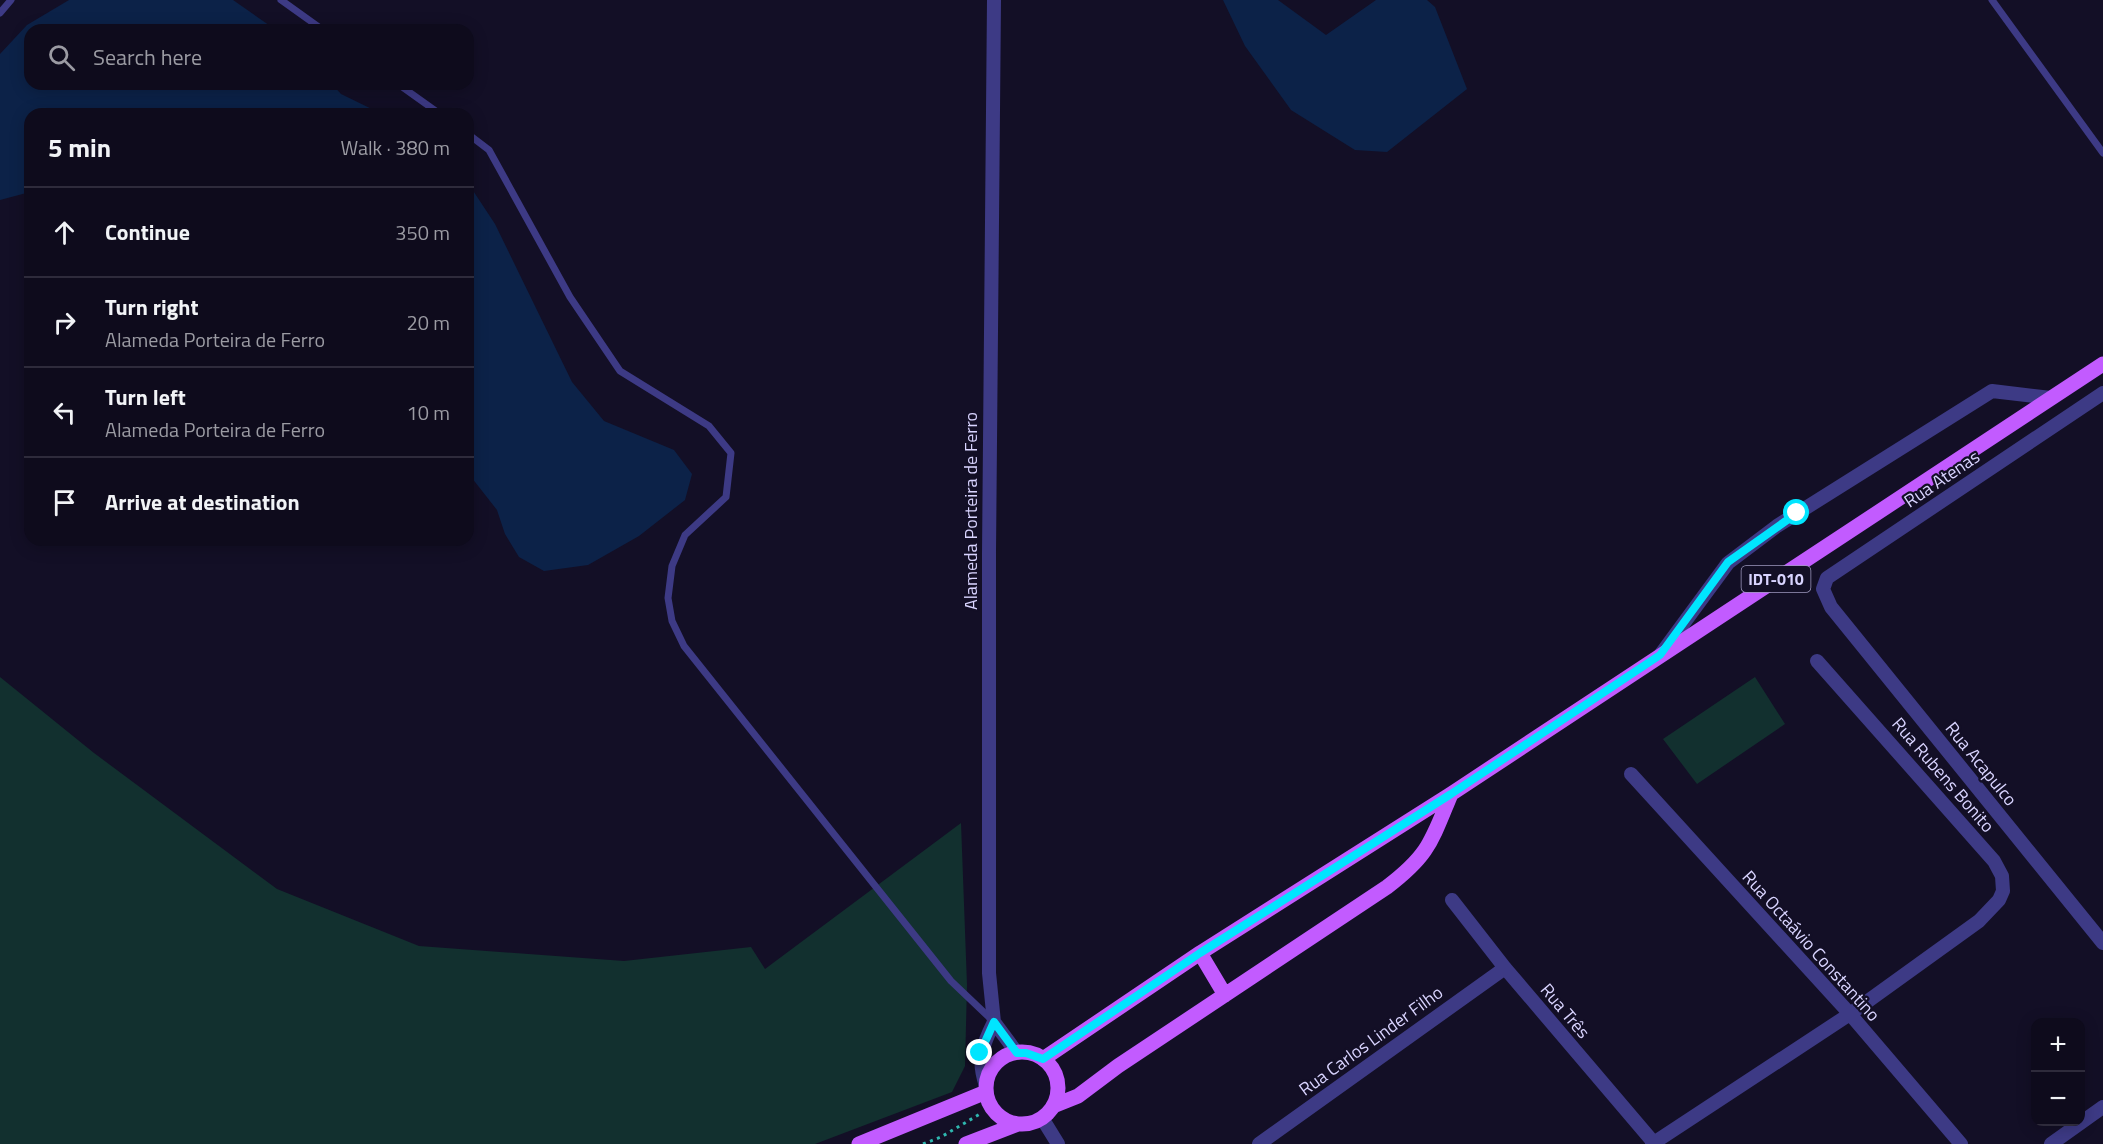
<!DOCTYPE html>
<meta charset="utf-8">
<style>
body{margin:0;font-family:"Titillium Web",sans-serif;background:#1c1929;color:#f1f3f6}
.controls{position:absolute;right:18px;bottom:18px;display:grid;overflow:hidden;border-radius:12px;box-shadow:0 3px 15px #0003}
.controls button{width:54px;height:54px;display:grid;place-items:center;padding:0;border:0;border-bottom:2px solid #2e2b3b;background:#0e0b1c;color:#f1f3f6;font:30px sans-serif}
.stop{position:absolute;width:18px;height:18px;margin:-14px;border:4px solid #00e5ff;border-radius:50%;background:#fff}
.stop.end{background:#00e5ff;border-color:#fff;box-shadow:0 2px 6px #0008}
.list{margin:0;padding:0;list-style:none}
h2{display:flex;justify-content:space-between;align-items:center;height:78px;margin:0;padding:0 24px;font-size:26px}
h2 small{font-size:20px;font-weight:400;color:#9b9ba3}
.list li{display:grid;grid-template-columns:39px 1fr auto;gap:18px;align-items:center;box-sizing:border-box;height:90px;padding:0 24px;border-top:2px solid #2e2b3b}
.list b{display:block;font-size:22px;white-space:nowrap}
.list p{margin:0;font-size:20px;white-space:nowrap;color:#9b9ba3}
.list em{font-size:20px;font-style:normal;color:#9b9ba3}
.icon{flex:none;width:33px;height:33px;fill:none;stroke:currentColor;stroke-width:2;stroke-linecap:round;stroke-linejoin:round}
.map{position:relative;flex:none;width:2103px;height:1144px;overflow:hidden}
.search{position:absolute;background:#0e0b1c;box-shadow:0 3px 15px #0003;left:24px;top:24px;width:450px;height:66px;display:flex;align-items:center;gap:15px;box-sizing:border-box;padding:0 21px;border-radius:18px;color:#9b9ba3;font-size:22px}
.panel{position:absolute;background:#0e0b1c;box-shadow:0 3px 15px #0003;left:24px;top:108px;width:450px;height:438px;border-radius:18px}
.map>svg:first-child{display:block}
.green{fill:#12302f}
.water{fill:#0c2248}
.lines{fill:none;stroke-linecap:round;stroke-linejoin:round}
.path{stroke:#2fb8b0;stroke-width:3;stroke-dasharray:3 4.5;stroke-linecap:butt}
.lane{stroke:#3d3a85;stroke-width:7}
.street{stroke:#3d3a85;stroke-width:14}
.primary{stroke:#c25bff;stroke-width:15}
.route{stroke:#00e5ff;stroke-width:8}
.labels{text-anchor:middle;stroke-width:4.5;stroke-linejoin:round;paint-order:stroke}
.shield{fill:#130f26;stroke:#9e99be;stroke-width:1.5}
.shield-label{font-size:16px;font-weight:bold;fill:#d9d4ff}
.street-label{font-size:18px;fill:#d9d4ff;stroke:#130f26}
</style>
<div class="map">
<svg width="2103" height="1144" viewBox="0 0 2103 1144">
<rect width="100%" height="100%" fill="#130f26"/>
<path class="green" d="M 0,677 L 94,753 L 277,889 L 419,946 L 624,961 L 751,947 L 765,969 L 961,823 L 967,985 L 965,1066 L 952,1092 L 815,1144 L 0,1144 Z
M 1755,677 L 1785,724 L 1697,784 L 1663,739 Z"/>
<path class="water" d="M 69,0 L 233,0 L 276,30 L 30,30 L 30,84 L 332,84 L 341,94 L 382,114 L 30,114 L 30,192 L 0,200 L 0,54 L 27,25 Z
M 1223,0 L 1278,0 L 1326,35 L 1376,0 L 1427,0 L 1435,7 L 1467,89 L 1387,152 L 1355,150 L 1291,110 L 1245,46 Z
M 468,183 L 495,224 L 572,382 L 604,421 L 674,450 L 692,474 L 685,500 L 639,536 L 588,565 L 544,571 L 519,557 L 505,534 L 497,510 L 468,473 Z"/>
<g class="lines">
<path class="path" d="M 923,1144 L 941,1137 L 980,1114"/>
<path class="lane" d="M 281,0 L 323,30
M 1992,0 L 2103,153
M 0,13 L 11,0
M 398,84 L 440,114
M 468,134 L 489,150 L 570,297 L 620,371 L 709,426 L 731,453 L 726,497 L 685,535 L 672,566 L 668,598 L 672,621 L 684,646 L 951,981 L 992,1020"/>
<path class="street" d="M 994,0 L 989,553 L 989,973 L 994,1022 L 1017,1053
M 2103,393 L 1827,578 L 1823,589 L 1831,607 L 2103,943
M 1661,654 L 1728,563 L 1777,526 L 1992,391 L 2051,398
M 1631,774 L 1850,1014 L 1961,1144
M 1452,900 L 1505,968 L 1654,1143
M 986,1086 C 977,1060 982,1046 994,1022
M 1042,1118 L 1058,1144
M 1259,1144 L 1505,968
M 1652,1144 L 1850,1014 L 1979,921 L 1999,900 L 2003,891 L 2002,876 L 1994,861 L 1817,661
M 2051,1144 L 2103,1107"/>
<path class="primary" d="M 1200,953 L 1225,995
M986 1088a36 36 0 1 1 72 0a36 36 0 1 1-72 0Z
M 1043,1059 L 1200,953 L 1451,794 L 2103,364
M 1053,1106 L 1078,1096 L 1118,1066 L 1387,887 C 1429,855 1431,842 1451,794
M 859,1144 L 986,1092
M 966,1144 L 1018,1124"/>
</g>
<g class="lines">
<path class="route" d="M 980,1053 L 994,1022 L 1017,1053 L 1026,1053 L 1043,1059 L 1200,953 L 1451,794 L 1660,655 L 1728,562 L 1797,513"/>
</g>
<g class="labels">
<rect class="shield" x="1741.5" y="566" width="69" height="26" rx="4.5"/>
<g class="shield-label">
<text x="1776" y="585">IDT-010</text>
</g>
<g class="street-label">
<text transform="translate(1942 479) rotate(-34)" y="6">Rua Atenas</text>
<text transform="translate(971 511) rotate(-90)" y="6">Alameda Porteira de Ferro</text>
<text transform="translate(1981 764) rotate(51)" y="6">Rua Acapulco</text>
<text transform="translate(1943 775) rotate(49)" y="6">Rua Rubens Bonito</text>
<text transform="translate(1811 946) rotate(48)" y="6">Rua Octaávio Constantino</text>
<text transform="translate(1565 1011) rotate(50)" y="6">Rua Três</text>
<text transform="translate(1371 1041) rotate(-36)" y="6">Rua Carlos Linder Filho</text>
</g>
</g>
</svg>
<div class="controls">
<button>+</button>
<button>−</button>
</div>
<div class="stop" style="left:1797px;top:513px"></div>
<div class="stop end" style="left:980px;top:1053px"></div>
<div class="search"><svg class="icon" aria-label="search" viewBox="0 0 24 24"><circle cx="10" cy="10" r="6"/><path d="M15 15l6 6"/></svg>Search here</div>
<section class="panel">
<h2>5 min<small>Walk · 380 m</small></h2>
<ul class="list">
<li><svg class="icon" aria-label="ahead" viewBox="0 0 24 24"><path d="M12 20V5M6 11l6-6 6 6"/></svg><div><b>Continue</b></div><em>350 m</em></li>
<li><svg class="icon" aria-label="right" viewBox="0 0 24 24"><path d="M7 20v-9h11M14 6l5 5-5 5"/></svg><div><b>Turn right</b><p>Alameda Porteira de Ferro</p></div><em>20 m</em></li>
<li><svg class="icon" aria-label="left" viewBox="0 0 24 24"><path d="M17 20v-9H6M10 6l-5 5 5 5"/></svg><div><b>Turn left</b><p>Alameda Porteira de Ferro</p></div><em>10 m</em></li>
<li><svg class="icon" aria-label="arrive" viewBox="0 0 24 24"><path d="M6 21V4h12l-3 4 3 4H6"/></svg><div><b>Arrive at destination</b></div></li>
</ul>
</section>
</div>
